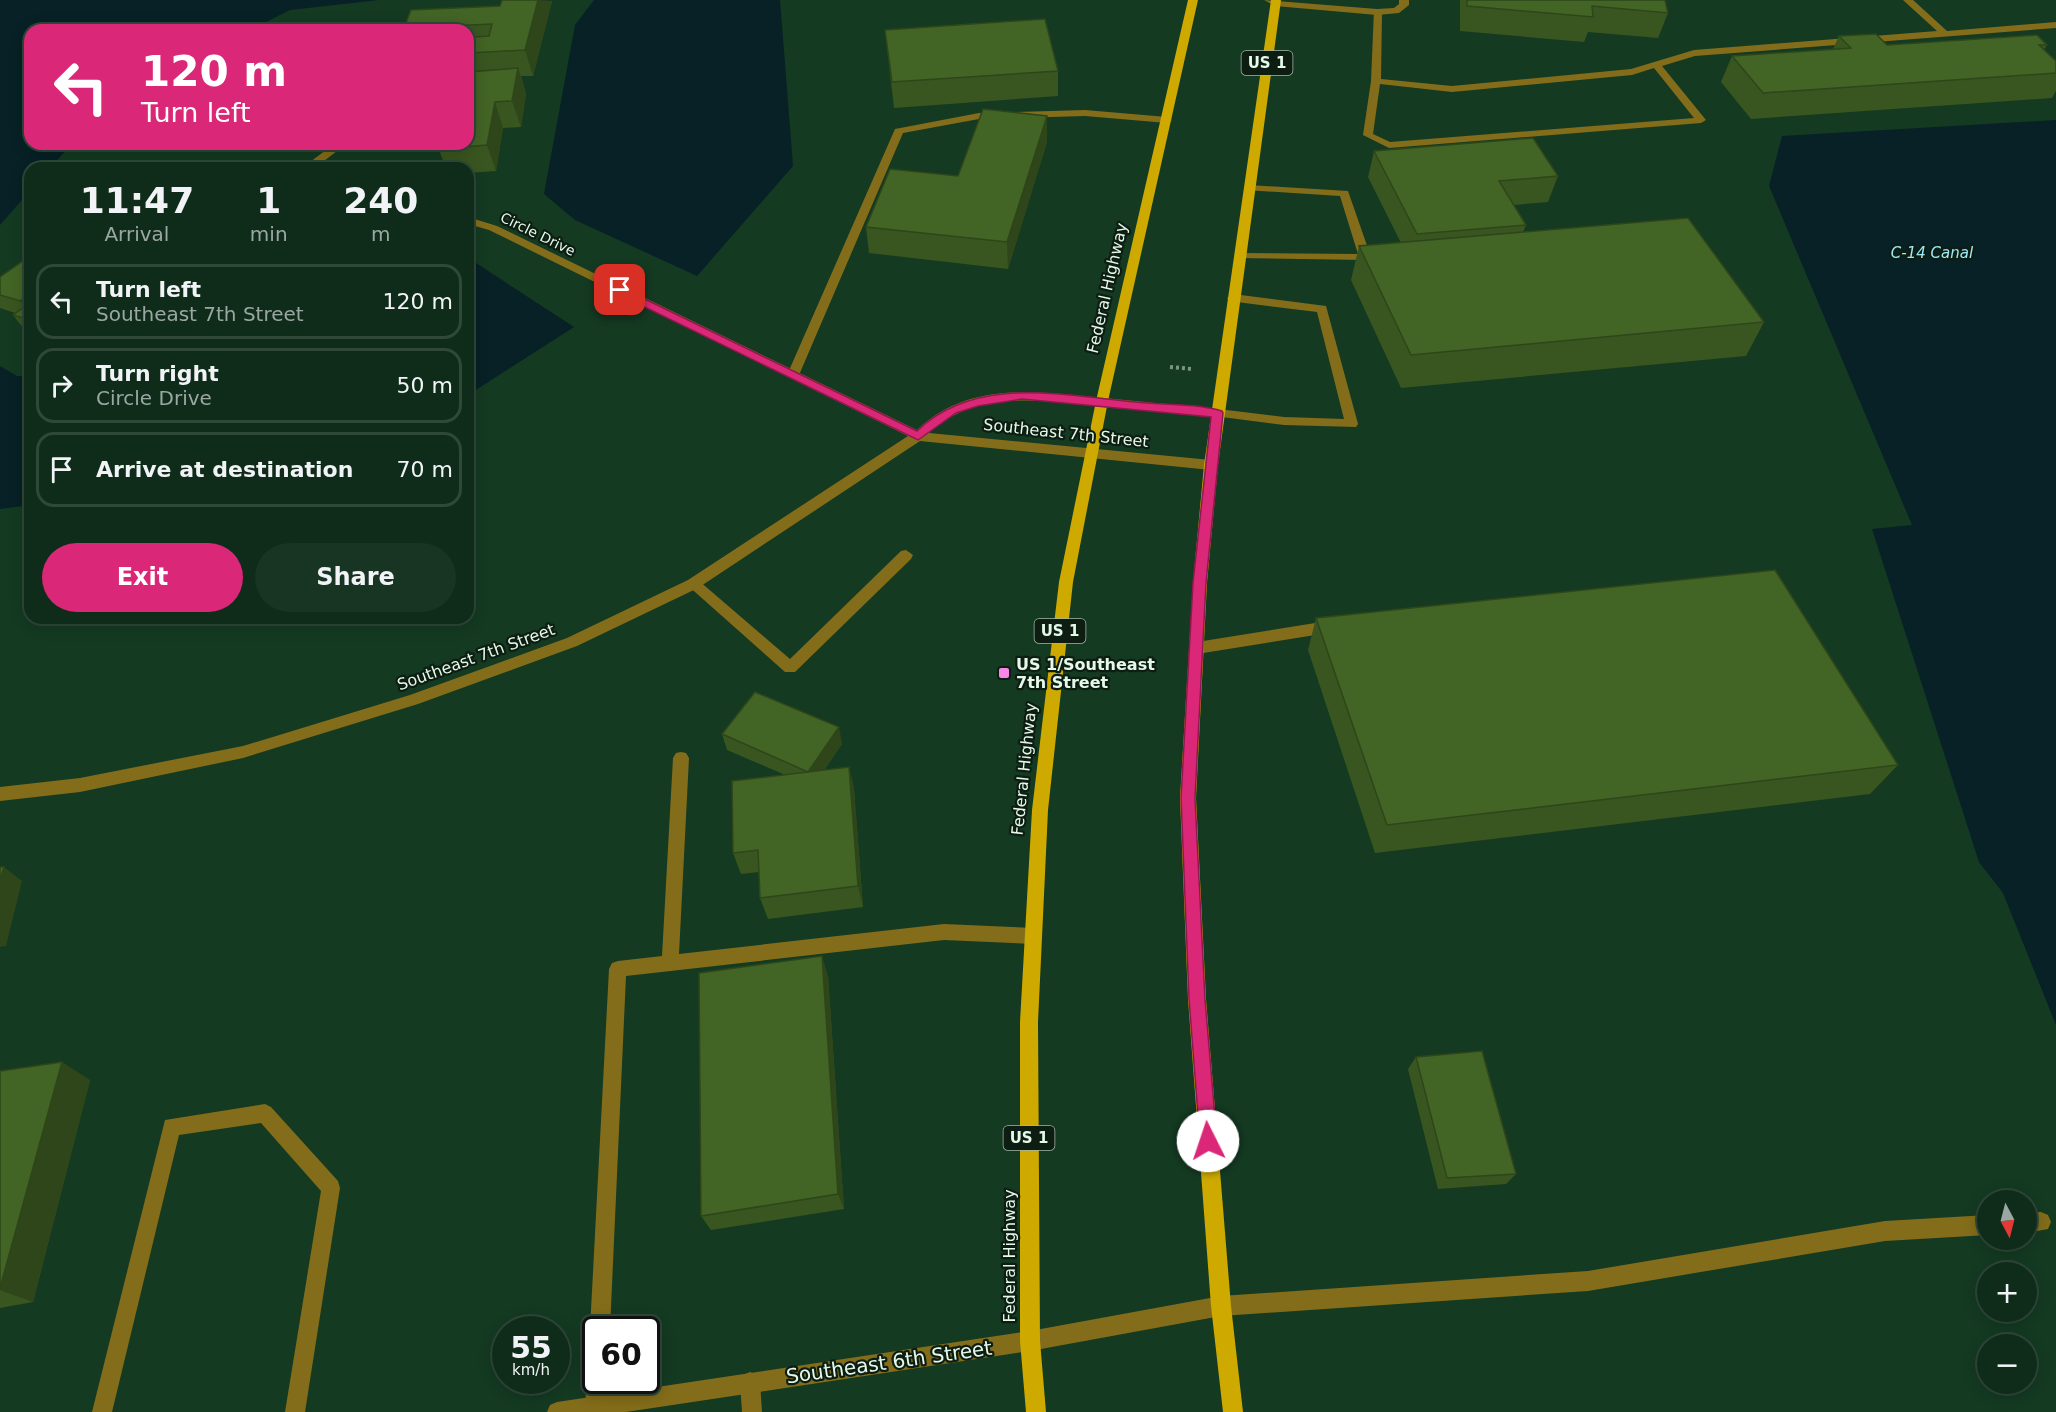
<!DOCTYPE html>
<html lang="en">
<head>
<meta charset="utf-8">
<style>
	body { margin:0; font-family:"DejaVu Sans",sans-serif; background:#183423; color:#f1f3f6; height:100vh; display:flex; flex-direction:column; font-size:22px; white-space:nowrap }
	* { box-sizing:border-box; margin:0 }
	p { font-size:20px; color:#9ba7a2 }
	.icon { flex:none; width:33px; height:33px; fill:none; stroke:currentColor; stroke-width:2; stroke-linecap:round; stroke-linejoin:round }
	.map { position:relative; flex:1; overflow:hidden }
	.panel { position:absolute; left:24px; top:162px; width:450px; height:462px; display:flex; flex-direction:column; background:#0f2c1a; border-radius:18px; box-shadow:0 3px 15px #0003,0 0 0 2px #2f4839 }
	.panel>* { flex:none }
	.hud { position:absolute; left:24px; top:24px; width:450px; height:126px; border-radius:18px; box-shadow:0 3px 15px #0003,0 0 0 2px #2f4839; background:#db2777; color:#fff; overflow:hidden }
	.needle { width:39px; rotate:173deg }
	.controls { position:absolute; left:1977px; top:1190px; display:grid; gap:12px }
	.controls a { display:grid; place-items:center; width:60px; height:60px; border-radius:50%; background:#0f2c1a; box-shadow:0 3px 15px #0003,0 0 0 2px #2f4839; font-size:30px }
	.speed { position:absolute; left:492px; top:1316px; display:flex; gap:12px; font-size:30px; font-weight:700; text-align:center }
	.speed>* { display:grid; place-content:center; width:78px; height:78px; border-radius:50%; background:#0f2c1a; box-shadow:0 3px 15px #0003,0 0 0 2px #2f4839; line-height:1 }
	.speed small { font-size:15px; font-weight:400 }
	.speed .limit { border:3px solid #111; border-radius:9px; background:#fff; color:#111 }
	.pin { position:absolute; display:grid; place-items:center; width:51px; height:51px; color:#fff; margin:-26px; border-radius:12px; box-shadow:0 3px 9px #0006 }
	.me { position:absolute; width:66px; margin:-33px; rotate:356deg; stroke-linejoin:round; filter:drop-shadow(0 0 4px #0008) }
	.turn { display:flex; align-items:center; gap:21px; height:126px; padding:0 18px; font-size:27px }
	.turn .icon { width:78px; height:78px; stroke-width:2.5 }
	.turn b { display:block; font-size:42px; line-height:51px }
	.eta { display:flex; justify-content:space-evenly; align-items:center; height:102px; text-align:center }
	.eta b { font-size:36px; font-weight:700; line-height:42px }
	.button { display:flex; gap:12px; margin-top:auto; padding:12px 18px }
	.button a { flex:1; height:69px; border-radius:36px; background:#db2777; color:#fff; font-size:24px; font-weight:700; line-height:69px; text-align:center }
	.button a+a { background:#183423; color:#f1f3f6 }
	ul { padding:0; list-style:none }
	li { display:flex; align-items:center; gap:18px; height:75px; margin:0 12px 9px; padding:0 6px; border:3px solid #2f4839; border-radius:18px }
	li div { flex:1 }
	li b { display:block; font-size:22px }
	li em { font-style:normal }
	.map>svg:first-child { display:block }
	.water { fill:#072126 }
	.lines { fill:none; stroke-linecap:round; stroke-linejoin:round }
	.path { stroke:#7a9783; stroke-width:4; stroke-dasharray:3 3; stroke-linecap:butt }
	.lane { fill:#846d1a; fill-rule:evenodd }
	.street { fill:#846d1a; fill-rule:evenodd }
	.primary { fill:#cea900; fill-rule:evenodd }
	.wall { fill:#395620 }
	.shaded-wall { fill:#2e461a }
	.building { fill:#426425; stroke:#2e461a; stroke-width:1.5 }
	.route { fill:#db2777; stroke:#8e194d; stroke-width:1.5 }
	.poi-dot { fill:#f987e8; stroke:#0d1d12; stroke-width:2 }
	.labels { text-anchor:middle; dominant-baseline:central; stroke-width:4.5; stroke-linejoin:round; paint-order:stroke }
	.far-street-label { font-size:14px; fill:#e4f9e9; stroke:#0d1d12 }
	.shield { fill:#0d1d12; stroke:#a4b7a8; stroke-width:1.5 }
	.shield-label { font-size:15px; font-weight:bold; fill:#e4f9e9 }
	.far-water-label { font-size:15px; font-style:italic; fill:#9de8f9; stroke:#0d1d12 }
	.street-label { font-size:16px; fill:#e4f9e9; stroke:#0d1d12 }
	.poi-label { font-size:16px; font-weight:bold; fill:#e4f9e9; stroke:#0d1d12; text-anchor:start }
	.near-street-label { font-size:20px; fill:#e4f9e9; stroke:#0d1d12 }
</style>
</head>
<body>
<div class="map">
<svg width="2056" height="1412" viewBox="0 0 2056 1412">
	<rect width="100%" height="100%" fill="#143a22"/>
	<g class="water">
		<path d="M 0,0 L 379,0 L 290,10 L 250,30 L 30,30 L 30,144 L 72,144 L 50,168 L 30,168 L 30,191 L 0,225 Z"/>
		<path d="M 594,0 L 780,0 L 793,166 L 697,276 L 575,220 L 544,194 L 575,25 Z"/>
		<path d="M 2056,120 L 2056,1025 L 2003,893 L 1979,862 L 1872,529 L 1912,525 L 1769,186 L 1782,136 Z"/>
		<path d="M 468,263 L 476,263 L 574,327 L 468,395 Z"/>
		<path d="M 0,366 L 17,376 L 30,376 L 30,505 L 0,509 Z"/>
	</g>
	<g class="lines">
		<path class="path" d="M 1170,367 L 1192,369"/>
		<g class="lane">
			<path d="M 1903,0 L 1913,0 L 1947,31 L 2056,22 L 2056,28 L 1695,56 L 1662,66 L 1706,120 L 1701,123 L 1389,148 L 1363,135 L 1371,81 L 1374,10 L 1382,12 L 1381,79 L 1452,86 L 1631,69 L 1694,50 L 1937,31 ZM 1654,68 L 1694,118 L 1390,142 L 1373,134 L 1380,84 L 1452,92 L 1632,75 Z"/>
			<path d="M 1085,110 L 1167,117 L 1172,120 L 1167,123 L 1085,116 L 979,119 L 903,133 L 799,375 L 797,378 L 789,378 L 787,375 L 895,129 L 979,113 Z"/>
			<path d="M 1249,185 L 1348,191 L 1371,257 L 1365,260 L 1236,258 L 1234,256 L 1240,253 L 1358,254 L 1340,196 L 1245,190 L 1245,186 Z"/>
			<path d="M 1233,294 L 1326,306 L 1358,424 L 1356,427 L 1284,425 L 1214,416 L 1212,413 L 1218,409 L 1284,417 L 1344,419 L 1317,312 L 1229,301 L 1227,298 Z"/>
			<path d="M 906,550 L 913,555 L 911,559 L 795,672 L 785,672 L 686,584 L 688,580 L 698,580 L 790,659 L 901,551 Z"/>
			<path d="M 1334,620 L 1339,622 L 1341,626 L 1339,630 L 1334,632 L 1197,654 L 1192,652 L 1190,648 L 1192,644 L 1197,642 Z"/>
			<path d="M 681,752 L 686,753 L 689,758 L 679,954 L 944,924 L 1034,928 L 1040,931 L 1042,936 L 1040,941 L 1034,944 L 944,940 L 626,976 L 610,1329 L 596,1329 L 596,1337 L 590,1329 L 609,969 L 612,963 L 618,961 L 662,956 L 673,758 L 676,753 Z"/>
			<path d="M 265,1104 L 271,1107 L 338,1181 L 340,1188 L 305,1412 L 285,1412 L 321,1191 L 261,1123 L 179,1135 L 112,1412 L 92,1412 L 165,1120 Z"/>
			<path d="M 2041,1212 L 2048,1215 L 2051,1222 L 2048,1229 L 2026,1233 L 2026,1213 Z"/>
			<path d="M 1988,1215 L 1988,1235 L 1885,1241 L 1588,1291 L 1221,1316 L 1214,1313 L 1211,1306 L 1214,1299 L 1221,1296 L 1588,1271 L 1885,1221 Z"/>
			<path d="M 596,1370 L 596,1380 L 607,1380 L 606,1405 L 603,1412 L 589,1412 C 584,1400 585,1384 590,1373 Z"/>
			<path d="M 750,1372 L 757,1375 L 760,1382 L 762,1412 L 742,1412 L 740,1382 L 743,1375 Z"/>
		</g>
		<g class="street">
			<path d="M 1264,0 L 1377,9 L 1394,8 L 1399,4 L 1399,0 L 1409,0 L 1409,5 L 1399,13 L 1377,15 L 1275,6 Z"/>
			<path d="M 334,144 L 346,144 L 315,168 L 305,168 L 306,165 Z"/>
			<path d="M 468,217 L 497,226 L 917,430 C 970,380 1038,392 1104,398 C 1142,402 1180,405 1218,409 L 1224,413 L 1218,417 C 1180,414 1142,410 1104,407 C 1045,401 977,388 929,433 L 1211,460 L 1218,465 L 1211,470 L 920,441 L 698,588 L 577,646 L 418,704 L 243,758 L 80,792 L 0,801 L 0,787 L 80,778 L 243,746 L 410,695 L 567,638 L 688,580 L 908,436 L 489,230 L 468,224 Z"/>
			<path d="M 1221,1296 L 1228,1299 L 1231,1306 L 1228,1313 L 1221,1316 L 1030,1351 L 626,1412 L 547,1412 L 550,1405 L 557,1402 L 1030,1331 Z"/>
		</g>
		<g class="primary">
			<path d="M 1188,0 L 1198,0 L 1108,401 L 1073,582 L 1048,810 L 1038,1022 L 1040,1341 L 1046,1412 L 1026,1412 L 1020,1341 L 1020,1022 L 1032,810 L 1059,582 L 1096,401 Z"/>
			<path d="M 1271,0 L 1281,0 L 1218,465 L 1207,583 L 1196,798 L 1206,999 L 1231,1306 L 1243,1412 L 1223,1412 L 1211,1306 L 1188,999 L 1180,798 L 1193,583 L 1204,465 Z"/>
		</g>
	</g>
	<g class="wall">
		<path d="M 1460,0 L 1665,0 L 1668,13 L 1658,38 L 1588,32 L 1584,42 L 1460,31 Z"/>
		<path d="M 552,1 L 533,76 L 521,76 L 526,94 L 521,127 L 503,128 L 496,171 L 468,173 L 468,168 L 446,168 L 439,150 L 424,152 L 421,144 L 468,144 L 475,71 L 469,53 L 469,51 L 468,51 L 468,30 L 405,30 L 404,28 L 500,6 Z"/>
		<path d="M 885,30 L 1058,71 L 1058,96 L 894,108 Z"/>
		<path d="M 1839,36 L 1887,45 L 2047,45 L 2044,50 L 2056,61 L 2056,91 L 2052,98 L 1751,119 L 1721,82 L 1732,56 L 1833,49 Z"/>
		<path d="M 1047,142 L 1008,269 L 869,253 L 866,227 L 958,176 Z"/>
		<path d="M 1374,151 L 1558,176 L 1548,202 L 1514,205 L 1526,225 L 1523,232 L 1764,322 L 1746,356 L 1401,388 L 1351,280 L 1359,246 L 1401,243 L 1368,177 Z"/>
		<path d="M 30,256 L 30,334 L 27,333 L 13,315 L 15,313 L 0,308 L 0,277 Z"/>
		<path d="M 1316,618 L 1898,765 L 1870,794 L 1375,853 L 1308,650 Z"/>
		<path d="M 722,734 L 842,744 L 824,770 L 849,767 L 854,789 L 863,907 L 768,919 L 760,898 L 759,872 L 741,874 L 733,853 L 783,774 L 727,750 Z"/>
		<path d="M 828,976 L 844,1209 L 711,1230 L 701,1216 Z"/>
		<path d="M 1416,1057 L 1516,1174 L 1506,1184 L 1438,1189 L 1408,1069 Z"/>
		<path d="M 0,1071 L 90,1080 L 33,1302 L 0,1308 Z"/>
	</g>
	<g class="shaded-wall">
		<path d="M 538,0 L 552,1 L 533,76 L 525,50 Z"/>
		<path d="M 518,68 L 526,94 L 521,127 L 512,101 Z"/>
		<path d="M 495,102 L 503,128 L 496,171 L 487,145 Z"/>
		<path d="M 1047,116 L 1047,142 L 1008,269 L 1007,242 Z"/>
		<path d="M 30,294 L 30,315 L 20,301 Z"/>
		<path d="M 839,727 L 842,744 L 811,787 L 808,772 Z"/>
		<path d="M 849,767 L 854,789 L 863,907 L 858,886 Z"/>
		<path d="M 4,867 L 22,881 L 6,946 L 0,947 L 0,880 Z"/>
		<path d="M 822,956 L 828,976 L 844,1209 L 838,1194 Z"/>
		<path d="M 62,1062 L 90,1080 L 33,1302 L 0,1290 L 0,1288 Z"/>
	</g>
	<g class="building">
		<path d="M 502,0 L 538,0 L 525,50 L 469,53 L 474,37 L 489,36 L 492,24 L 404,28 L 411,10 L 500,6 Z"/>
		<path d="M 1467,0 L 1665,0 L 1668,13 L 1592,6 L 1593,17 L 1467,6 Z"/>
		<path d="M 1045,19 L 1058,71 L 892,82 L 885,30 Z"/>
		<path d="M 1876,34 L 1887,45 L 2037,35 L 2047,45 L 2039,45 L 2056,61 L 2056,73 L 1763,93 L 1732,56 L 1851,48 L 1839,36 Z"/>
		<path d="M 518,68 L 512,101 L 495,102 L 487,145 L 439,149 L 440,144 L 468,144 L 468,72 Z"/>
		<path d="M 983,109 L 1047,116 L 1007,242 L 866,227 L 890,169 L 958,176 Z"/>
		<path d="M 1533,138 L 1558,176 L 1499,181 L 1526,225 L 1417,234 L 1374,151 Z"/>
		<path d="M 1688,218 L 1764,322 L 1411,355 L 1359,246 Z"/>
		<path d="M 30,256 L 30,294 L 20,301 L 0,295 L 0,277 Z"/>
		<path d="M 30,303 L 30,320 L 13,315 Z"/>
		<path d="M 1775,570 L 1898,765 L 1387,825 L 1316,618 Z"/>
		<path d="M 755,692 L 839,727 L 808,772 L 722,734 Z"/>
		<path d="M 849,767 L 858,886 L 760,898 L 758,850 L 733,853 L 732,781 Z"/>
		<path d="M 0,867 L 4,867 L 0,880 Z"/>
		<path d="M 822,956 L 838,1194 L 701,1216 L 699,973 Z"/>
		<path d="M 1482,1051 L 1516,1174 L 1447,1178 L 1416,1057 Z"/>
		<path d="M 62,1062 L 0,1288 L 0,1071 Z"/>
	</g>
	<path class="route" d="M 620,287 L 917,431 C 975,375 1062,395 1135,402 C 1163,405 1195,403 1222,411 L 1223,413 L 1206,583 L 1195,798 L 1205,999 L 1217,1141 L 1214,1147 L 1208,1150 L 1202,1147 L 1200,1141 L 1189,999 L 1181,798 L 1193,583 L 1211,417 L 1022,399 L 978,406 L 956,413 L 918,440 L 616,293 L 616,288 Z"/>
	<rect class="poi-dot" x="998" y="667" width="12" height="12" rx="3"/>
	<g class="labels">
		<g class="far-street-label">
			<text transform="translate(538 234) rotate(26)">Circle Drive</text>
		</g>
		<g class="shield">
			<rect x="1241.5" y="51" width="51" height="24" rx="4.5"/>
			<rect x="1034.5" y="619" width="51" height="24" rx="4.5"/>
			<rect x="1003.5" y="1126" width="51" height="24" rx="4.5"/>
		</g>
		<g class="shield-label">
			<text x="1267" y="63">US 1</text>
			<text x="1060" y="631">US 1</text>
			<text x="1029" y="1138">US 1</text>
		</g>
		<g class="far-water-label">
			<text x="1932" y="253">C-14 Canal</text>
		</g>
		<g class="street-label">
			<text transform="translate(1107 288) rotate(-77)">Federal Highway</text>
			<text transform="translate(1066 433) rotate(6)">Southeast 7th Street</text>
			<text transform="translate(476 657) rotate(-20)">Southeast 7th Street</text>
			<text transform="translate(1024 769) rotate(-84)">Federal Highway</text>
			<text transform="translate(1009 1256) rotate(-90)">Federal Highway</text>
		</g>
		<g class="poi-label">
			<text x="1016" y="664">US 1/Southeast<tspan x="1016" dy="18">7th Street</tspan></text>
		</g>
		<g class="near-street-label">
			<text transform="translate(889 1362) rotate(-8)">Southeast 6th Street</text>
		</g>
	</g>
</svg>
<div class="controls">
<a><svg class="needle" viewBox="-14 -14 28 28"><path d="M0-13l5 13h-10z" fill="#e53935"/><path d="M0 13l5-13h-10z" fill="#9ba7a2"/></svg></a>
<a>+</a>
<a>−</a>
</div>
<div class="speed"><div>55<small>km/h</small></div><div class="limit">60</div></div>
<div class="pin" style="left:620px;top:290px;background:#d93025"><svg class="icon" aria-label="arrive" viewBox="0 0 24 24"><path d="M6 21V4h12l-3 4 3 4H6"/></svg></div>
<svg class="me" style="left:1208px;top:1141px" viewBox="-20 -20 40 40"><circle r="19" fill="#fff"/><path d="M0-13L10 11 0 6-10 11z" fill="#db2777"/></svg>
<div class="hud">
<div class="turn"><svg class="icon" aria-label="left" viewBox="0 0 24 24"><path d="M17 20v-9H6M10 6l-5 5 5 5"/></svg><div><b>120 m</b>Turn left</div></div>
</div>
<section class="panel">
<div class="eta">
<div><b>11:47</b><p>Arrival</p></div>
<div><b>1</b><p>min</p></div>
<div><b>240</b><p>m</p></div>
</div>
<ul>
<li><svg class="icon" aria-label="left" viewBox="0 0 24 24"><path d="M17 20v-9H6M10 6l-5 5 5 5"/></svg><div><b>Turn left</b><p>Southeast 7th Street</p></div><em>120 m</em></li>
<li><svg class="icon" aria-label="right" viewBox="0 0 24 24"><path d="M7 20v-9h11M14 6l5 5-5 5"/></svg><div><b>Turn right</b><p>Circle Drive</p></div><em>50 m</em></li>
<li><svg class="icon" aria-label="arrive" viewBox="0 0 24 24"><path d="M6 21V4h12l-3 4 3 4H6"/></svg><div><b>Arrive at destination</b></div><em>70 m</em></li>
</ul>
<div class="button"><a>Exit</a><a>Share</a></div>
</section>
</div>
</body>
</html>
